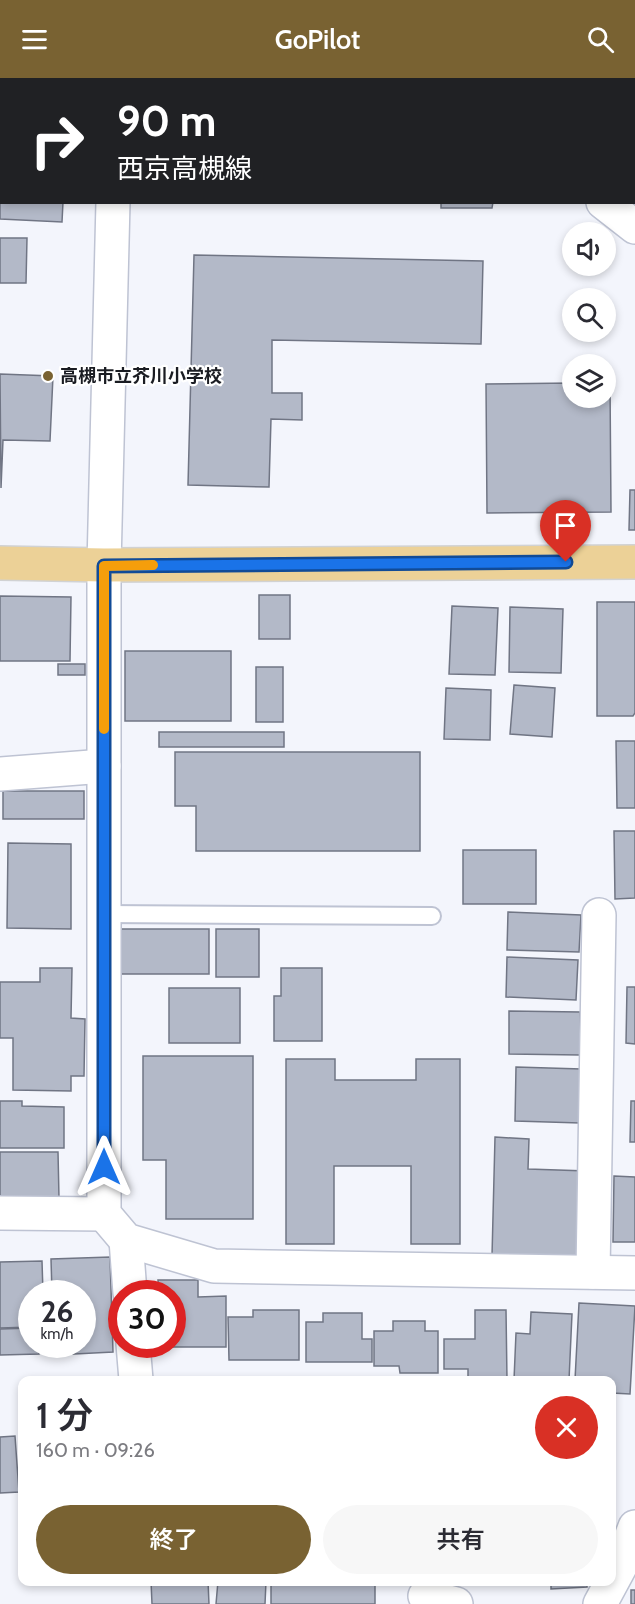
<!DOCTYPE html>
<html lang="ja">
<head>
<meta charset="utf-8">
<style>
	body { margin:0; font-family:Cabin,"Noto Sans JP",sans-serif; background:#f7f7f7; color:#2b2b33; height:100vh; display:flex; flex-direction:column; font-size:22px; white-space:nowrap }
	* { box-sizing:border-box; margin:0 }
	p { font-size:20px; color:#7c7c81 }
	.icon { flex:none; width:33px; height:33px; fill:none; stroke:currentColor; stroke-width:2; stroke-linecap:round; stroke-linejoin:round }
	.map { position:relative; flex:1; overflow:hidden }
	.side { position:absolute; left:18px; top:1298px; width:598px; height:210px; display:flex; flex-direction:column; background:#fff; border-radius:12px; box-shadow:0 3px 9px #0003 }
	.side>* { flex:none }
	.top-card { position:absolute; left:0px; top:0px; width:636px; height:126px; box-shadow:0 3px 9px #0003; background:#202124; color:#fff; overflow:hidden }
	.buttons { position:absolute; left:562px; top:144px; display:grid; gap:12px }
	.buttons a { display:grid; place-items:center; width:54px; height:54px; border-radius:50%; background:#fff; box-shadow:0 3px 9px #0003; font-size:30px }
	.speed { position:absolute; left:18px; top:1202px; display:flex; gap:12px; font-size:30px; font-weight:700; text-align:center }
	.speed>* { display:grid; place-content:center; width:78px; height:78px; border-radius:50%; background:#fff; box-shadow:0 3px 9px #0003; line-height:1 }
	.speed small { font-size:15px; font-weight:400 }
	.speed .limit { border:9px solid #d22; background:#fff; color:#111 }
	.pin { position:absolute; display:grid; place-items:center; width:51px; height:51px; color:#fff; margin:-62px -26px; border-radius:50% 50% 50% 0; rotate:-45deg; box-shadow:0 0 6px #0007 }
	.pin .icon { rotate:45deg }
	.me { position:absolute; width:66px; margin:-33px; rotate:0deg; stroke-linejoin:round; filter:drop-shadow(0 0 4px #0008) }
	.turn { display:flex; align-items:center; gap:21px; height:126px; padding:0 18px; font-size:27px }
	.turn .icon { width:78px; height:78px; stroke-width:2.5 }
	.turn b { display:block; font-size:42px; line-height:51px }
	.round { display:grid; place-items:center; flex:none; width:63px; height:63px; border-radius:32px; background:#f7f7f7 }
	.overview { display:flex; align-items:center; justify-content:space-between; height:102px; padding:0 18px }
	h1 { font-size:36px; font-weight:600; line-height:45px }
	.button { display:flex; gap:12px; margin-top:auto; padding:12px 18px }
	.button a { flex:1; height:69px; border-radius:36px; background:#796232; color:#fff; font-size:24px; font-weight:600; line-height:69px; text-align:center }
	.button a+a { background:#f7f7f7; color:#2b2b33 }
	header { display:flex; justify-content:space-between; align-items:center; height:78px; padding:0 18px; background:#796232; color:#fff; font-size:27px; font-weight:600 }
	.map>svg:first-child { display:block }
	.building { fill:#b3b9c8; stroke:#707584; stroke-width:1.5 }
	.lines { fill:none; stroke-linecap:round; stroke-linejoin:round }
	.service-casing { stroke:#bec3d3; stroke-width:20 }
	.minor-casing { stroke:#bec3d3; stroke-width:36 }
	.primary-casing { stroke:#d1d2d3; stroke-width:36 }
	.service { stroke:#fff; stroke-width:16 }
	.minor { stroke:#fff; stroke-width:33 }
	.primary { stroke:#ecd197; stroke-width:33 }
	.route-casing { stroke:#114b97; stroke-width:15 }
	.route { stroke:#1a73e8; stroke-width:10 }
	.slow { stroke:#f59e0b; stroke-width:10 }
	.poi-dot { fill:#796232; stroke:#fff; stroke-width:2 }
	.labels { text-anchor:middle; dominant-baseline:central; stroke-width:4.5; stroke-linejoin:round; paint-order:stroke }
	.poi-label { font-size:18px; font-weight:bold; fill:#1a1c22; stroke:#fff; text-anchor:start }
</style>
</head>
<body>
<header><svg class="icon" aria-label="menu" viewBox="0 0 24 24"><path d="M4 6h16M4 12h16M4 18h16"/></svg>GoPilot<svg class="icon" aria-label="search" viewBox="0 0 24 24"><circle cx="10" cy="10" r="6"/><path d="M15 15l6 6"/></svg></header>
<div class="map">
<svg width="635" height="1526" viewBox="0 0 635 1526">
	<rect width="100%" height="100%" fill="#f3f5fc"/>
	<g class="building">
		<path d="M 0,0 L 67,0 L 2,2 L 2,7 Z"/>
		<path d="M 127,0 L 287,0 L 127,2 Z"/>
		<rect x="378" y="0" width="35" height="2"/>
		<rect x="522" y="0" width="77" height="2"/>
		<path d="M 611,0 L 635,0 L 635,93 L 634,2 Z"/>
		<path d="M 0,76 L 2,124 L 63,124 L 62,144 L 0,141 Z"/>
		<path d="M 441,124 L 493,124 L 492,130 L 441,130 Z"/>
		<path d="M 0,160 L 27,160 L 26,205 L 0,205 Z"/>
		<path d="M 194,177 L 483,183 L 481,266 L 272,262 L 272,315 L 302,315 L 302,342 L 271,341 L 269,409 L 188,407 Z"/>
		<path d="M 0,296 L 53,298 L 50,363 L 3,362 L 1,410 Z"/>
		<path d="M 573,305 L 573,320 L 606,320 L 606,305 L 610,305 L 611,434 L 487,435 L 486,306 Z"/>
		<path d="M 630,412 L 635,412 L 635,452 L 629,452 Z"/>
		<rect x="259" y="517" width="31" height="44"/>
		<path d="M 0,518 L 71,519 L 70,583 L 0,583 Z"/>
		<path d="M 597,524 L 635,524 L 635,635 L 633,638 L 597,638 Z"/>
		<path d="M 452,528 L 498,530 L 495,597 L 449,596 Z"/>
		<path d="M 510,529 L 563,531 L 561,595 L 509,594 Z"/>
		<rect x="125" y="573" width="106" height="70"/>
		<rect x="58" y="586" width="27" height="11"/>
		<rect x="256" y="589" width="27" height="55"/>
		<path d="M 514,607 L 555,610 L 552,659 L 510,656 Z"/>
		<path d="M 446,610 L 491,612 L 490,662 L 444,661 Z"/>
		<rect x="159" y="654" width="125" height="15"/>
		<path d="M 616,663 L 635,663 L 635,730 L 617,730 Z"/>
		<path d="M 175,674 L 420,674 L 420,773 L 196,773 L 196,728 L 175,728 Z"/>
		<rect x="3" y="713" width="81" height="28"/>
		<path d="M 614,753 L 635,753 L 635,820 L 615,821 Z"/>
		<path d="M 8,765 L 71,766 L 71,851 L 7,850 Z"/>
		<rect x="463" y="772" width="73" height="54"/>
		<path d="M 508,834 L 581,837 L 579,874 L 507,872 Z"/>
		<rect x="119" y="851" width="90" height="45"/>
		<rect x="216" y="851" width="43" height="48"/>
		<path d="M 507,879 L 578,882 L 576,922 L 506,919 Z"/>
		<path d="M 40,890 L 72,890 L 71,940 L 85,941 L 84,998 L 71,998 L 71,1013 L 13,1012 L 13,960 L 0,960 L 0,904 L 40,904 Z"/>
		<path d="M 281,890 L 322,890 L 322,963 L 274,963 L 274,918 L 281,918 Z"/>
		<path d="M 627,909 L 635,909 L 635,966 L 626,965 Z"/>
		<rect x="169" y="910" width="71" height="55"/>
		<path d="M 509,933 L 580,934 L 580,977 L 509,976 Z"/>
		<path d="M 143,978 L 253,978 L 253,1141 L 166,1141 L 166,1082 L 143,1082 Z"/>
		<path d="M 286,981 L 335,981 L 335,1002 L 416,1002 L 416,981 L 460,981 L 460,1166 L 411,1166 L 411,1088 L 334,1088 L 334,1166 L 286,1166 Z"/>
		<path d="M 516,989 L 581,991 L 580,1045 L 515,1043 Z"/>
		<path d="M 0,1023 L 22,1023 L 22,1028 L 64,1029 L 64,1070 L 0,1070 Z"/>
		<path d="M 631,1023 L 635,1023 L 635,1064 L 630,1064 Z"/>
		<path d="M 495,1059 L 529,1061 L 528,1091 L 587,1093 L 585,1181 L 492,1178 Z"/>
		<path d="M 0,1074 L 58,1074 L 59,1120 L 0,1121 Z"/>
		<path d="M 614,1098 L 635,1099 L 635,1164 L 613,1164 Z"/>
		<path d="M 110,1179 L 113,1274 L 55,1277 L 54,1266 L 82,1266 L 82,1215 L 52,1215 L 51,1181 Z"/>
		<path d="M 42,1183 L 43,1215 L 32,1215 L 32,1249 L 0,1250 L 0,1184 Z"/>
		<path d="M 158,1202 L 198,1202 L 198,1219 L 226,1218 L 226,1269 L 159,1269 L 159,1266 L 172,1266 L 172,1215 L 159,1215 Z"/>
		<path d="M 579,1225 L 635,1228 L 630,1316 L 612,1315 L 612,1302 L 575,1302 Z"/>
		<path d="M 253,1232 L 299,1232 L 299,1282 L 229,1282 L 228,1239 L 253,1239 Z"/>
		<path d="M 475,1232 L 506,1232 L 507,1302 L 468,1299 L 468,1291 L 444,1291 L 444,1261 L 475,1261 Z"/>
		<path d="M 531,1234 L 572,1236 L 569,1302 L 514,1302 L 516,1255 L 530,1256 Z"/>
		<path d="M 323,1235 L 362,1235 L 362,1261 L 372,1261 L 372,1284 L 306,1284 L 306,1244 L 323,1244 Z"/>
		<path d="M 393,1243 L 425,1243 L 425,1253 L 438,1253 L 438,1295 L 400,1295 L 399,1288 L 374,1288 L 374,1253 L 393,1253 Z"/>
		<path d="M 32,1250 L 32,1266 L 38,1266 L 39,1276 L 0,1277 L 0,1251 Z"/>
		<rect x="167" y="1300" width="32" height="2"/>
		<path d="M 15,1358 L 19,1414 L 0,1415 L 0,1359 Z"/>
		<path d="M 151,1503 L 208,1503 L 209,1526 L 152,1526 Z"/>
		<path d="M 218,1503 L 266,1503 L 265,1526 L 216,1526 Z"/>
		<path d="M 271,1503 L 375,1504 L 375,1526 L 271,1526 Z"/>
		<rect x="470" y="1503" width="54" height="3"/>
		<path d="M 551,1503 L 587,1503 L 587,1509 L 551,1511 Z"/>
		<rect x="631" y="1512" width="4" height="14"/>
	</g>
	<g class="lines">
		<defs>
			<path id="service" d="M 104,836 L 432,838"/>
			<g id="minor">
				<path d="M 439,0 L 441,2"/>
				<path d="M 116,2 L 116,0"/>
				<path d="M 113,124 L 104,487 L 104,1136 L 126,1162 L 214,1188 L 635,1195"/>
				<path d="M 603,124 L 635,149"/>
				<path d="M 0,696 L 104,688"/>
				<path d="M 0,1135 L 104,1136"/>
				<path d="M 126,1162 L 130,1215"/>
				<path d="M 593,1194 L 599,837"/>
				<path d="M 133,1266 L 136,1302"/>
				<path d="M 425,1518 L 456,1526"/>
				<path d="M 600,1526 L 620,1489 L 635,1449"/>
			</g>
			<path id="primary" d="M 0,485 L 104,487 L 635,484"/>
		</defs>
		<use href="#service" class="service-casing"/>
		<use href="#minor" class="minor-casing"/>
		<use href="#primary" class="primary-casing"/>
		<use href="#service" class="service"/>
		<use href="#minor" class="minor"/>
		<use href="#primary" class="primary"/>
	</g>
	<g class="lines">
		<defs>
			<path id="route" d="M 104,1089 L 104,488 L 566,484"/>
		</defs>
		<use href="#route" class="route-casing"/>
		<use href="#route" class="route"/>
		<path class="slow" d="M 104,651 L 104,488 L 153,487"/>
	</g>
	<circle class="poi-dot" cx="48" cy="298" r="6"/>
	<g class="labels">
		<g class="poi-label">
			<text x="60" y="298">高槻市立芥川小学校</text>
		</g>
	</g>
</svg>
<div class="buttons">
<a><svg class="icon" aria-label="sound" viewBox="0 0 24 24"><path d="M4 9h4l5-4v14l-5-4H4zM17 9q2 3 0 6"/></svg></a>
<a><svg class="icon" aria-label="search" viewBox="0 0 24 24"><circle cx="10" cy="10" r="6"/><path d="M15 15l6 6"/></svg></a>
<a><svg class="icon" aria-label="layers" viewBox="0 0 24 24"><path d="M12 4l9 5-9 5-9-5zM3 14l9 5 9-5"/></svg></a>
</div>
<div class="speed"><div>26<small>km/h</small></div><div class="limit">30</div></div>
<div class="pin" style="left:566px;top:484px;background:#d93025"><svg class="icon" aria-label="arrive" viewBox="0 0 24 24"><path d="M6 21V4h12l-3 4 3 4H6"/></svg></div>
<svg class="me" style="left:104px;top:1089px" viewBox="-20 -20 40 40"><path d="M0-17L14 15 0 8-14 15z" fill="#1a73e8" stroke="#fff" stroke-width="4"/></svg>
<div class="top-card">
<div class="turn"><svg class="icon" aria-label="right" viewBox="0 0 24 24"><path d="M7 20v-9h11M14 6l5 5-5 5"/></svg><div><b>90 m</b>西京高槻線</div></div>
</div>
<section class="side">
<div class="overview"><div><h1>1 分</h1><p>160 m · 09:26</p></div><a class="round" style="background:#d93025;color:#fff"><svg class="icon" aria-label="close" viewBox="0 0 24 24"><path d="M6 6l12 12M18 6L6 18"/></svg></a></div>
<div class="button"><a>終了</a><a>共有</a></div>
</section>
</div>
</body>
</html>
